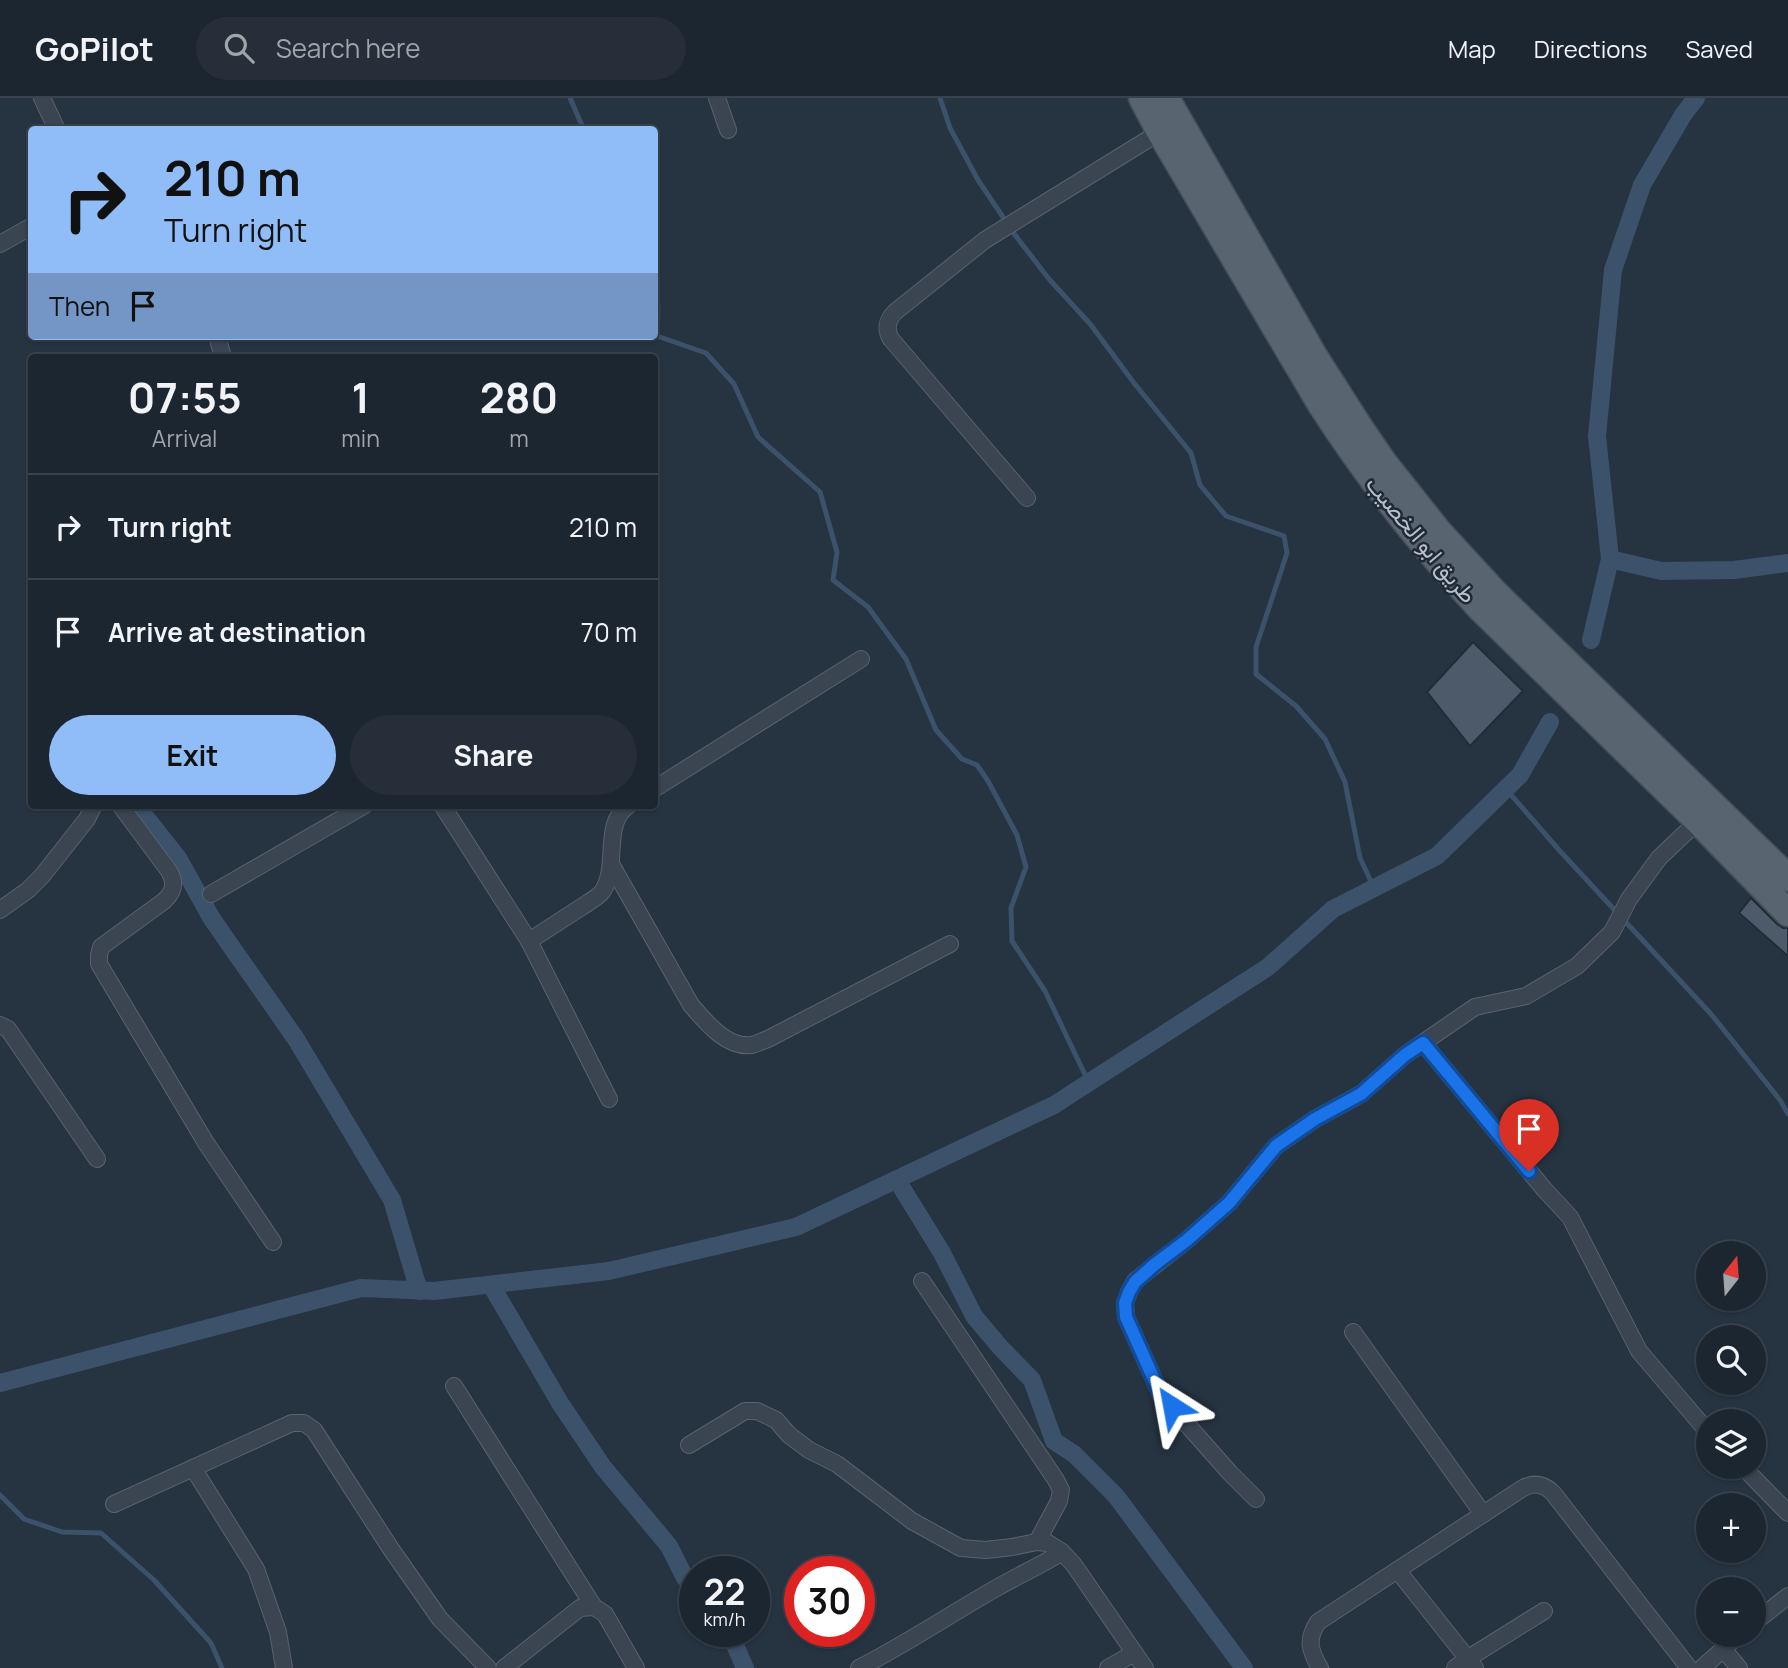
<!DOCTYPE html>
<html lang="en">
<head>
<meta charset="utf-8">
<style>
	body { margin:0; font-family:Manrope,Vazirmatn,sans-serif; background:#252e39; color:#f1f3f6; height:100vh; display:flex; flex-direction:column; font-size:26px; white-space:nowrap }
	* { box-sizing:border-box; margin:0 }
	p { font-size:23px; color:#a0a5ab }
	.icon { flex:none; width:38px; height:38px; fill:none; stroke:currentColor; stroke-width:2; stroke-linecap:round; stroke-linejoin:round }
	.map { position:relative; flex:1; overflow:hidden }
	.sheet { position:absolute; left:28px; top:256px; width:630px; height:455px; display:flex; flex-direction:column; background:#1c2631; border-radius:7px; box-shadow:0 2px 5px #0004,0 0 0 2px #3a434d }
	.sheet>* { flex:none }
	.guide { position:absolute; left:28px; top:28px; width:630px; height:214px; border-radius:7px; box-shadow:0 2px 5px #0004,0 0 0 2px #3a434d; background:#90bcf8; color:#111; overflow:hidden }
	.needle { width:46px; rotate:17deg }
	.tools { position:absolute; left:1696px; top:1143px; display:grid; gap:14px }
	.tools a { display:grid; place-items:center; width:70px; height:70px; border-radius:50%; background:#1c2631; box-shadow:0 2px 5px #0004,0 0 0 2px #3a434d; font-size:35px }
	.speed { position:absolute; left:679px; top:1458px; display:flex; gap:14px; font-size:35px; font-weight:700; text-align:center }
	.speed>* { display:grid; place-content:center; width:91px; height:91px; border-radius:50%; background:#1c2631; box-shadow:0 2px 5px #0004,0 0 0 2px #3a434d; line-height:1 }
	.speed small { font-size:18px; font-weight:400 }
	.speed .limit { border:10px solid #d22; background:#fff; color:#111 }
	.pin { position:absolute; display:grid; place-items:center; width:60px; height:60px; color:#fff; margin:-72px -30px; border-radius:50% 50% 50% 0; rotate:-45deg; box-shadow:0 0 7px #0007 }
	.pin .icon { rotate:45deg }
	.me { position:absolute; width:77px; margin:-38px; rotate:326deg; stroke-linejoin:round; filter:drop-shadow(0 0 5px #0008) }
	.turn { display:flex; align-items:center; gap:24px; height:147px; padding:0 21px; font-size:32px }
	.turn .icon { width:91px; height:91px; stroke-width:2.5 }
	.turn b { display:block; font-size:49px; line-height:60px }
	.then { display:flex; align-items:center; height:66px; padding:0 21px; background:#0003; gap:14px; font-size:26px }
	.eta { display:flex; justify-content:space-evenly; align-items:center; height:119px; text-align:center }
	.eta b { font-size:42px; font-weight:700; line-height:49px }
	.cta { display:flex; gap:14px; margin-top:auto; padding:14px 21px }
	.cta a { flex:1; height:80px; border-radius:42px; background:#90bcf8; color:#111; font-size:28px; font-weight:700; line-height:80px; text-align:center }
	.cta a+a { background:#252e39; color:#f1f3f6 }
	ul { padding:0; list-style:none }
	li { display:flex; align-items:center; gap:21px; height:105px; padding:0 21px; border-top:2px solid #3a434d }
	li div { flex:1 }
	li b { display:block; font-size:26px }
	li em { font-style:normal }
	header { display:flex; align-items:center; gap:42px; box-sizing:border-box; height:98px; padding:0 35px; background:#1c2631; border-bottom:2px solid #3a434d }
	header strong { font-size:33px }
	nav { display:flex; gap:38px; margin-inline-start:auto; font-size:24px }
	.search { width:490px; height:63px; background:#252e39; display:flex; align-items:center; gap:18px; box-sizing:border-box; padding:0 24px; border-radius:38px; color:#a0a5ab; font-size:26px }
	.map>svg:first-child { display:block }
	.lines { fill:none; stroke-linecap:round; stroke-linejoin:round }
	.stream { stroke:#3c516a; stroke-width:5 }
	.canal { stroke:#3c516a; stroke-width:18 }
	.building { fill:#4c5a6a; stroke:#212c38; stroke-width:2 }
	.minor-casing { stroke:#58636e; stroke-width:18 }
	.primary-casing { stroke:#444e5a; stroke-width:29 }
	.minor { stroke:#3b4551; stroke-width:16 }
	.primary { stroke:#596471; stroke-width:26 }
	.route-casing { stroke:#114b97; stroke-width:18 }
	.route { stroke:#1a73e8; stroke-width:12 }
	.labels { text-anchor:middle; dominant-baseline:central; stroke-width:5; stroke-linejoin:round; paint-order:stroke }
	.street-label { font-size:23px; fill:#b7c0cb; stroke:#1f2a36 }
</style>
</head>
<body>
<header>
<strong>GoPilot</strong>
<div class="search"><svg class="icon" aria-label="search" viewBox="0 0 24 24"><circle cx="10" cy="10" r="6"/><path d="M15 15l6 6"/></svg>Search here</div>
<nav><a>Map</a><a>Directions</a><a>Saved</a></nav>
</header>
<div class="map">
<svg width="1788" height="1570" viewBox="0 0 1788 1570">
	<rect width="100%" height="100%" fill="#263341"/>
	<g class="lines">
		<g class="stream">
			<path d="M 570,0 L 584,32"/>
			<path d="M 940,0 L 950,30 L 978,82 L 1015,137 L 1049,181 L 1091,227 L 1134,285 L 1191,355 L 1200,387 L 1226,418 L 1284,438 L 1287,455 L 1256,549 L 1256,576 L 1296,608 L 1325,641 L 1345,684 L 1360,760 L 1374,790"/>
			<path d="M 654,181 L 658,209 L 657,238 L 706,255 L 734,286 L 758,339 L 820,394 L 837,454 L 833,482 L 868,509 L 906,561 L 936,632 L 962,661 L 977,667 L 988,683 L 1017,737 L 1026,769 L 1011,810 L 1012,843 L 1045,893 L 1089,985"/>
			<path d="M 1506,691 L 1559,752 L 1711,916 L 1780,1002 L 1788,1016"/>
			<path d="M 0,1397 L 24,1421 L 62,1434 L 101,1435 L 154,1482 L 211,1545 L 222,1570"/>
		</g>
		<g class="canal">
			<path d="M 1610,461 L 1661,473 L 1734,472 L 1788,465"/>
			<path d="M 1591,542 L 1610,461 L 1597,338 L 1613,172 L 1642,87 L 1683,17 L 1696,0"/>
			<path d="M 136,707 L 178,760 L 212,821 L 296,941 L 392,1102 L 419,1193"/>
			<path d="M 897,1082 L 942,1155 L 974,1218 L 1000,1249 L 1032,1282 L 1054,1343 L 1074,1356 L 1116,1398 L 1244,1570"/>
			<path d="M 491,1187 L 560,1305 L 603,1369 L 669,1448 L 685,1480 L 695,1487"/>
			<path d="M 0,1285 L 361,1190 L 434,1193 L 609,1173 L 796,1129 L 1054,1007 L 1268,869 L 1333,811 L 1437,758 L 1520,677 L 1550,624"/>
			<path d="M 729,1533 L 745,1570"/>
		</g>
	</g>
	<g class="building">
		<path d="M 1473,544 L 1523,593 L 1470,648 L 1427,594 Z"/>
		<path d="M 1751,800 L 1777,826 L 1783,830 L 1788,830 L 1788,858 L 1739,815 Z"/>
	</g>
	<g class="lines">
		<defs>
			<g id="minor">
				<path d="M 42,0 L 57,32"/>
				<path d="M 717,0 L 728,32"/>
				<path d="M 0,146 L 32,128"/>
				<path d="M 217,238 L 223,259"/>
				<path d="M 1027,400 L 891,241 C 885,231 887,222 895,214 L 985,142 L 1160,34"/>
				<path d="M 654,691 L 861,561"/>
				<path d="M 120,707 L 169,773 C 176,785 174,794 164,803 L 101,849 L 99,857 L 99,866 L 206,1045 L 273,1144"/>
				<path d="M 442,707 L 529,843 L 609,1001"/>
				<path d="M 611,766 L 691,907 C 705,923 726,950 751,947 C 757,946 762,943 768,941 L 950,846"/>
				<path d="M 211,796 L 365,707"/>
				<path d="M 0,812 L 28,792 L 42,778 L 87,721 L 94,707"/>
				<path d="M 529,843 C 546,832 563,821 580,810 C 587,805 597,800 602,794 C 620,769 601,725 629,707"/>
				<path d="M 0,927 L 8,931 L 97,1061"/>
				<path d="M 1423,945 L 1544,1091 L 1570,1119 L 1639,1253 L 1708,1334"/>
				<path d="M 922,1183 L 1056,1382 L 1061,1392 L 1059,1403 L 1037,1444"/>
				<path d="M 1353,1234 L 1483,1416"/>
				<path d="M 454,1288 L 594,1509"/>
				<path d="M 689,1347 L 745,1313 L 757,1313 L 776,1322 L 789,1337 L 809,1352 L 837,1366 L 912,1423 L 961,1450 L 986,1452 L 1012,1449 L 1037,1444 L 1048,1445 L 1062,1454"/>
				<path d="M 1742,1368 L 1788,1415"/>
				<path d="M 193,1370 L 256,1471 L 278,1534 L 284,1570"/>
				<path d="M 1256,1401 L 1230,1375 L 1161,1297 L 1126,1219 L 1125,1205 L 1129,1194 L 1135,1183 L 1187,1142 L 1229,1105 L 1276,1048 L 1315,1021 L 1361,996 L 1405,957 L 1475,909 L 1526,898 L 1577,868 L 1612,834 L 1629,801 L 1659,760 L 1698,723"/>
				<path d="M 114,1406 L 292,1325 L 304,1325 L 314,1332 L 391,1451 L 440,1521 L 488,1570"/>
				<path d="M 1398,1473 L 1475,1570"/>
				<path d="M 1754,1525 L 1788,1498"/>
				<path d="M 1724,1552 L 1739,1570"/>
				<path d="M 504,1570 L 580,1510 L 594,1509 L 605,1516 L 636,1570"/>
				<path d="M 859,1570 C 908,1545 952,1515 1000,1488 C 1021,1476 1042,1467 1062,1454 L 1074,1467 L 1145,1570"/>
				<path d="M 1108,1570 L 1134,1555"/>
				<path d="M 1320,1570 C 1310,1553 1306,1542 1318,1524 L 1523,1390 C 1535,1384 1544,1386 1553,1395 L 1689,1570"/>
				<path d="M 1455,1570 L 1467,1561 L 1544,1513"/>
				<path d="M 1702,1570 L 1740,1536"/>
			</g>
			<g id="primary">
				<path d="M 1142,0 L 1160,34 L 1320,305 C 1368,380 1421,447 1482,512 L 1698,723 L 1788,815"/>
				<path d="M 1166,0 L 1314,258 L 1360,330 L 1384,365 L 1438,433 L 1496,496 L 1788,780"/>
			</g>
		</defs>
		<use href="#minor" class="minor-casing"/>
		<use href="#primary" class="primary-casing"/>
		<use href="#minor" class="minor"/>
		<use href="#primary" class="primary"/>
	</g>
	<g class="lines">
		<defs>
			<path id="route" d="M 1172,1308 L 1161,1297 L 1126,1219 L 1125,1205 L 1129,1194 L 1135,1184 L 1154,1167 L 1187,1142 L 1229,1105 L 1276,1048 L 1315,1021 L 1361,996 L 1405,957 L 1423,945 L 1529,1073"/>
		</defs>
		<use href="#route" class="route-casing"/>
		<use href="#route" class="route"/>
	</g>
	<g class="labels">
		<g class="street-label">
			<text transform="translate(1422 441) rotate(50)">طريق ابو الخصيب</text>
		</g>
	</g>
</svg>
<div class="tools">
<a><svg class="needle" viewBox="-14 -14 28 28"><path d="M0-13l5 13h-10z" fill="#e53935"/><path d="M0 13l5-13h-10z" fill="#a0a5ab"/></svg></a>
<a><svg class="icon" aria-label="search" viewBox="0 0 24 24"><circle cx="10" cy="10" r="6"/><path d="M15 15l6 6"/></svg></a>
<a><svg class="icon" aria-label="layers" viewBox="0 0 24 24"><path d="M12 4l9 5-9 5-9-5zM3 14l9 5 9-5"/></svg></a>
<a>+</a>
<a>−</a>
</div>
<div class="speed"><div>22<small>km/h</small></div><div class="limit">30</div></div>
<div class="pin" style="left:1529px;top:1073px;background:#d93025"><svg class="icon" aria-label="arrive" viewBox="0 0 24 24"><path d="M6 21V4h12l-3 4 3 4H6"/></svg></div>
<svg class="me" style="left:1172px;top:1308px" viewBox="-20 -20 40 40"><path d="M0-17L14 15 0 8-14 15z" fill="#1a73e8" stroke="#fff" stroke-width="4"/></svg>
<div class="guide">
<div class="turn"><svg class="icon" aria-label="right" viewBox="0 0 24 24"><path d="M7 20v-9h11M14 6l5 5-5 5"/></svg><div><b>210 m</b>Turn right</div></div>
<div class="then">Then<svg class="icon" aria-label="arrive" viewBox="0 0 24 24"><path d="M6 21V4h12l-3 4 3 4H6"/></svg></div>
</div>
<section class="sheet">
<div class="eta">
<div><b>07:55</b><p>Arrival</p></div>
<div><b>1</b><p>min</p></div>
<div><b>280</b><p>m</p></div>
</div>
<ul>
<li><svg class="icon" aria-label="right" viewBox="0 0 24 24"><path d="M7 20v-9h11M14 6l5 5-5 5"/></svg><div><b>Turn right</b></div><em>210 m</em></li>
<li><svg class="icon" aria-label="arrive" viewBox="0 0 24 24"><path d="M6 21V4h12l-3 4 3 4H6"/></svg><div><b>Arrive at destination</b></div><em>70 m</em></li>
</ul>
<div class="cta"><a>Exit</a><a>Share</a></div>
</section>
</div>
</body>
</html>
